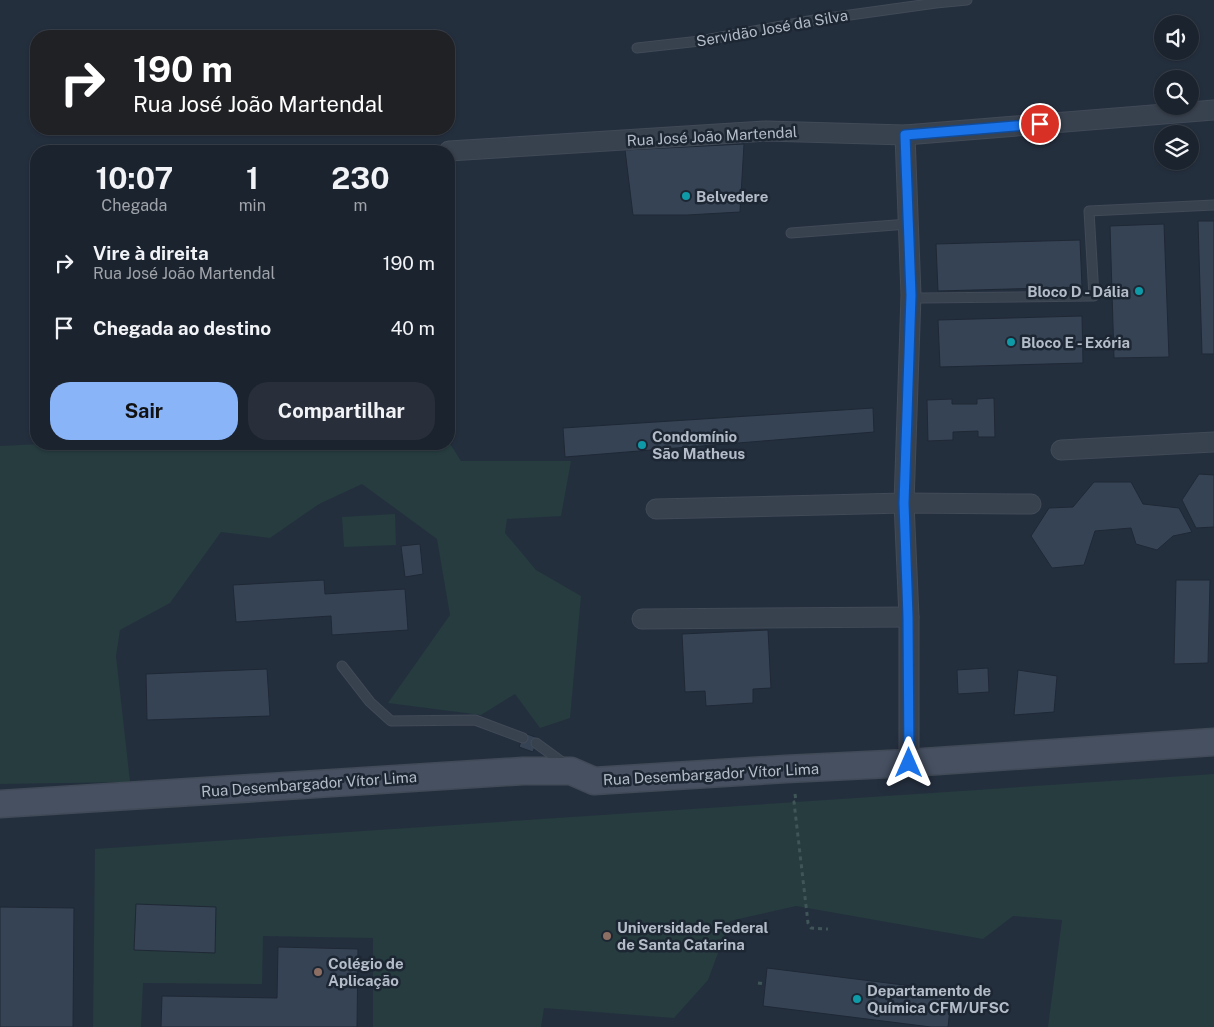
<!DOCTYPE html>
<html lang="pt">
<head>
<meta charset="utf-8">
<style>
	body { margin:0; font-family:"Public Sans",sans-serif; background:#282f3a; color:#f1f3f6; height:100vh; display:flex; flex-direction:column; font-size:19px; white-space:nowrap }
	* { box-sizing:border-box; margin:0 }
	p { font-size:16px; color:#a0a4aa }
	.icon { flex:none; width:28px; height:28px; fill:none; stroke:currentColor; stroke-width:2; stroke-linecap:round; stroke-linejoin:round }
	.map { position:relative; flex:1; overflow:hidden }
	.details { position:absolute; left:30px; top:145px; width:425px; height:305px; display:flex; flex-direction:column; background:#1b232e; border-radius:20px; box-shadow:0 1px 4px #0004,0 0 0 1px #39404a }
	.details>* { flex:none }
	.top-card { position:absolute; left:30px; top:30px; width:425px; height:105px; border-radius:20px; box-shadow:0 1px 4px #0004,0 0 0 1px #39404a; background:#202124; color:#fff; overflow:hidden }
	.tools { position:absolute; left:1154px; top:15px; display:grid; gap:10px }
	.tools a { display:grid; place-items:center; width:45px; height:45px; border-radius:50%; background:#1b232e; box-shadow:0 1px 4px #0004,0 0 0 1px #39404a; font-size:25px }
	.pin { position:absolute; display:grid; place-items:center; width:42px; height:42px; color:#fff; margin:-21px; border:2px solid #fff; border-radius:50%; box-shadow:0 1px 5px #0007 }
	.me { position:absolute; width:55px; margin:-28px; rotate:0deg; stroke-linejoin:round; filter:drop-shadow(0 0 4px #0008) }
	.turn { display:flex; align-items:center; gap:18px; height:105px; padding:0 20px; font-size:22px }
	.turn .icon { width:65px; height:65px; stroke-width:2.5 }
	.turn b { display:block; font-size:35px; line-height:42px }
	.eta { display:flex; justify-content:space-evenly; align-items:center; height:85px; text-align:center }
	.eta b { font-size:30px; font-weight:700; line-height:35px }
	.cta { display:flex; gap:10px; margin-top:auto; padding:10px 20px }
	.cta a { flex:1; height:58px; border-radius:20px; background:#8ab4f8; color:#111; font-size:20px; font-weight:700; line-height:58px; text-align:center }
	.cta a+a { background:#282f3a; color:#f1f3f6 }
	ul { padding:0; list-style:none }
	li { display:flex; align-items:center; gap:15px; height:65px; padding:0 20px }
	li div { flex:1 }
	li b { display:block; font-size:19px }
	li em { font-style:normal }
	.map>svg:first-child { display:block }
	.green { fill:#263c3f }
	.building { fill:#364354; stroke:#1f2835 }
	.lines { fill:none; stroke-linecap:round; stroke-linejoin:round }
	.lane-casing { stroke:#414a57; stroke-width:11 }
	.street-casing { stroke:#414a57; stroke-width:21 }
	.secondary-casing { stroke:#414a57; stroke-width:29 }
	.path { stroke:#3f5557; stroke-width:3; stroke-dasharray:4 4; stroke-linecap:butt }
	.lane { stroke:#38414e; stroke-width:9 }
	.street { stroke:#38414e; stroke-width:19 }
	.secondary { stroke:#465061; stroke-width:26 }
	.route-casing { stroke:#114b97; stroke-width:12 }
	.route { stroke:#1a73e8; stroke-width:9 }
	.culture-dot { fill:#0f9aa8; stroke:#1d2633; stroke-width:2 }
	.education-dot { fill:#8d6e63; stroke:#1d2633; stroke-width:2 }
	.labels { text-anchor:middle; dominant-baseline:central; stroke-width:5; stroke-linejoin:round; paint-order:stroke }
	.street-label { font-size:15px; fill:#b4bcc9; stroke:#1d2633 }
	.poi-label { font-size:15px; font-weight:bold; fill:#b4bcc9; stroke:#1d2633; text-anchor:start }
</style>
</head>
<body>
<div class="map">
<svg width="1214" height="1027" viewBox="0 0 1214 1027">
	<rect width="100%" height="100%" fill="#242f3e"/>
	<g class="green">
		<path d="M 449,442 L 461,461 L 571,461 L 561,516 L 507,519 L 505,533 L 536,570 L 581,596 L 570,718 L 540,728 L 515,694 L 481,715 L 388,703 L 450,615 L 437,539 L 362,484 L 319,504 L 270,538 L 221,532 L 170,603 L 120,630 L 116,656 L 130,782 L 0,784 L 0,446 L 41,444 L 449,444 Z"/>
		<path d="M 395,514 L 396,545 L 344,547 L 342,517 Z"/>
		<path d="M 1214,774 L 1214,1027 L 1048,1027 L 1062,920 L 1013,916 L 983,939 L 796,906 L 730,921 L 708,980 L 674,1018 L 544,1008 L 541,1027 L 373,1027 L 373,938 L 263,936 L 262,984 L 143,983 L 141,1027 L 93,1027 L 95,849 Z"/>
	</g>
	<g class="building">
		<path d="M 744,144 L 740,212 L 687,215 L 633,215 L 625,150 Z"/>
		<path d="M 1198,221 L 1214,221 L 1214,354 L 1202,354 Z"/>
		<path d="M 1164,224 L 1169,357 L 1114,358 L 1110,226 Z"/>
		<path d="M 1080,240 L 1082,287 L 938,291 L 936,244 Z"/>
		<path d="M 1082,316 L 1083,363 L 940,367 L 938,320 Z"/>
		<path d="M 994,398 L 995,437 L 978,437 L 978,431 L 953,432 L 953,440 L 928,441 L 927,400 L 952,399 L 952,404 L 977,404 L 977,399 Z"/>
		<path d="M 873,408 L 874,432 L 565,457 L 563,428 Z"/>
		<path d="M 1199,474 L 1214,475 L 1214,527 L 1196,528 L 1182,500 Z"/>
		<path d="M 1094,482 L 1131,482 L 1143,504 L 1179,508 L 1192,532 L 1173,536 L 1157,550 L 1136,544 L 1131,528 L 1095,531 L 1084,565 L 1052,568 L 1031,536 L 1049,508 L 1073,507 Z"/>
		<path d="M 420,544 L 423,574 L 405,577 L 401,546 Z"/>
		<path d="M 324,580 L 325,594 L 405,589 L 408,630 L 332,635 L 331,616 L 236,622 L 233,585 Z"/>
		<path d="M 1176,580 L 1210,580 L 1208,663 L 1174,664 Z"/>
		<path d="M 768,630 L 771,688 L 753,689 L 753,703 L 706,706 L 705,691 L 685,692 L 682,634 Z"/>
		<path d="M 988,668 L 989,692 L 958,694 L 957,670 Z"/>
		<path d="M 267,669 L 270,716 L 147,720 L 146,674 Z"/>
		<path d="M 1018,670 L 1057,676 L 1054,712 L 1014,715 Z"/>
		<path d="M 524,733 L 538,738 L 533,752 L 519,747 Z"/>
		<path d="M 136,904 L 216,907 L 215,953 L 134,950 Z"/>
		<path d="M 0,907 L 74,908 L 73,1027 L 0,1027 Z"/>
		<path d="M 278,947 L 358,949 L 357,1027 L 161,1027 L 162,996 L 277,998 Z"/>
		<path d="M 767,968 L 952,991 L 948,1027 L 931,1027 L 763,1006 Z"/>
	</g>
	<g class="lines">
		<defs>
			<g id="lane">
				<path d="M 637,48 L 700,41 L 814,20 L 936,3 L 967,0"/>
				<path d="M 791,233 L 908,224"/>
				<path d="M 911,295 L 921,298 L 1094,296 L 1089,211 L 1214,205"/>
				<path d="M 342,666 L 370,702 L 391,721 L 475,720 L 523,738"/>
				<path d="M 536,743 L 566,765"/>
			</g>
			<g id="street">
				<path d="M 905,135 L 911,295 L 904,503 L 909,617 L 909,763"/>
				<path d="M 449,151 L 766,131 L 905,135 L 1214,110"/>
				<path d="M 1061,450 L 1214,442"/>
				<path d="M 656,509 L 904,503 L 1031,504"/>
				<path d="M 642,619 L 909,617"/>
			</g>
			<path id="secondary" d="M 0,804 L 523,771 L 571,771 L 594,781 L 786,769 L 909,763 L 1214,742"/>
		</defs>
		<use href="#lane" class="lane-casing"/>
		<use href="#street" class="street-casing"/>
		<use href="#secondary" class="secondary-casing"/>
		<g class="path">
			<path d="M 795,794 L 796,801 L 794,802 L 808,923 L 811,928 L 828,929"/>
			<path d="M 758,983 L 765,984"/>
		</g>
		<use href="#lane" class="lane"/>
		<use href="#street" class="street"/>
		<use href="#secondary" class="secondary"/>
	</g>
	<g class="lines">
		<defs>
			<path id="route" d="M 909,763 L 908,617 L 904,503 L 911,295 L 905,135 L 1040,124"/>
		</defs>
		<use href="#route" class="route-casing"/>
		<use href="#route" class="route"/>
	</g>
	<g class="culture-dot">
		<circle cx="686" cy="196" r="5"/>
		<circle cx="1139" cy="291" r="5"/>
		<circle cx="1011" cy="342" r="5"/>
		<circle cx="642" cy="445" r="5"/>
		<circle cx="857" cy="999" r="5"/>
	</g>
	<g class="education-dot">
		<circle cx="607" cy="936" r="5"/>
		<circle cx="318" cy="972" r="5"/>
	</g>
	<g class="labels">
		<g class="street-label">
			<text transform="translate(772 28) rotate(-10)">Servidão José da Silva</text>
			<text transform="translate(712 136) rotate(-3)">Rua José João Martendal</text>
			<text transform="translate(711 774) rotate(-3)">Rua Desembargador Vítor Lima</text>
			<text transform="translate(309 784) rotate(-4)">Rua Desembargador Vítor Lima</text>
		</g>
		<g class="poi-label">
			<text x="696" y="196">Belvedere</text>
			<text x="1129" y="291" text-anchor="end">Bloco D - Dália</text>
			<text x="1021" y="342">Bloco E - Exória</text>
			<text x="652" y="436">Condomínio<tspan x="652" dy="17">São Matheus</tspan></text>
			<text x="617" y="927">Universidade Federal<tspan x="617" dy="17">de Santa Catarina</tspan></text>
			<text x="328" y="963">Colégio de<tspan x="328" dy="17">Aplicação</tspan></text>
			<text x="867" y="990">Departamento de<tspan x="867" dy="17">Química CFM/UFSC</tspan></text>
		</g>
	</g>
</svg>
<div class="tools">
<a><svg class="icon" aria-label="sound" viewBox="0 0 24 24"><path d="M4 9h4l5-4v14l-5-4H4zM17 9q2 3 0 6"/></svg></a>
<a><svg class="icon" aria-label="search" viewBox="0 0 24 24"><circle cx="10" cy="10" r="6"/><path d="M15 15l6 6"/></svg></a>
<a><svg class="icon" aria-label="layers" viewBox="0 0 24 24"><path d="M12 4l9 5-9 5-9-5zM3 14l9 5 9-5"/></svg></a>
</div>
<div class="pin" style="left:1040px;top:124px;background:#d93025"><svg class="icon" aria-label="arrive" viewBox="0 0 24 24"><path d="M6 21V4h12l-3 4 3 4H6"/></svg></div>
<svg class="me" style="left:909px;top:763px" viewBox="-20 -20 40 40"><path d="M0-17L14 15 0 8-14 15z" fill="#1a73e8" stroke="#fff" stroke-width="4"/></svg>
<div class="top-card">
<div class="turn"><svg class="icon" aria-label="right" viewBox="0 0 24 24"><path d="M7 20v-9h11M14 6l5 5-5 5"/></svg><div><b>190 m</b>Rua José João Martendal</div></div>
</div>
<section class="details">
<div class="eta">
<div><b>10:07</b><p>Chegada</p></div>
<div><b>1</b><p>min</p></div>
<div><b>230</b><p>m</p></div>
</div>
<ul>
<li><svg class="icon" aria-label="right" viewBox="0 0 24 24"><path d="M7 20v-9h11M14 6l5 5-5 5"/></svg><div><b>Vire à direita</b><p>Rua José João Martendal</p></div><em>190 m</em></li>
<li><svg class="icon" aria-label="arrive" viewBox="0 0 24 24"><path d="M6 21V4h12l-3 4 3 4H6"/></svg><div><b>Chegada ao destino</b></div><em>40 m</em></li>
</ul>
<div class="cta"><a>Sair</a><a>Compartilhar</a></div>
</section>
</div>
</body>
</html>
